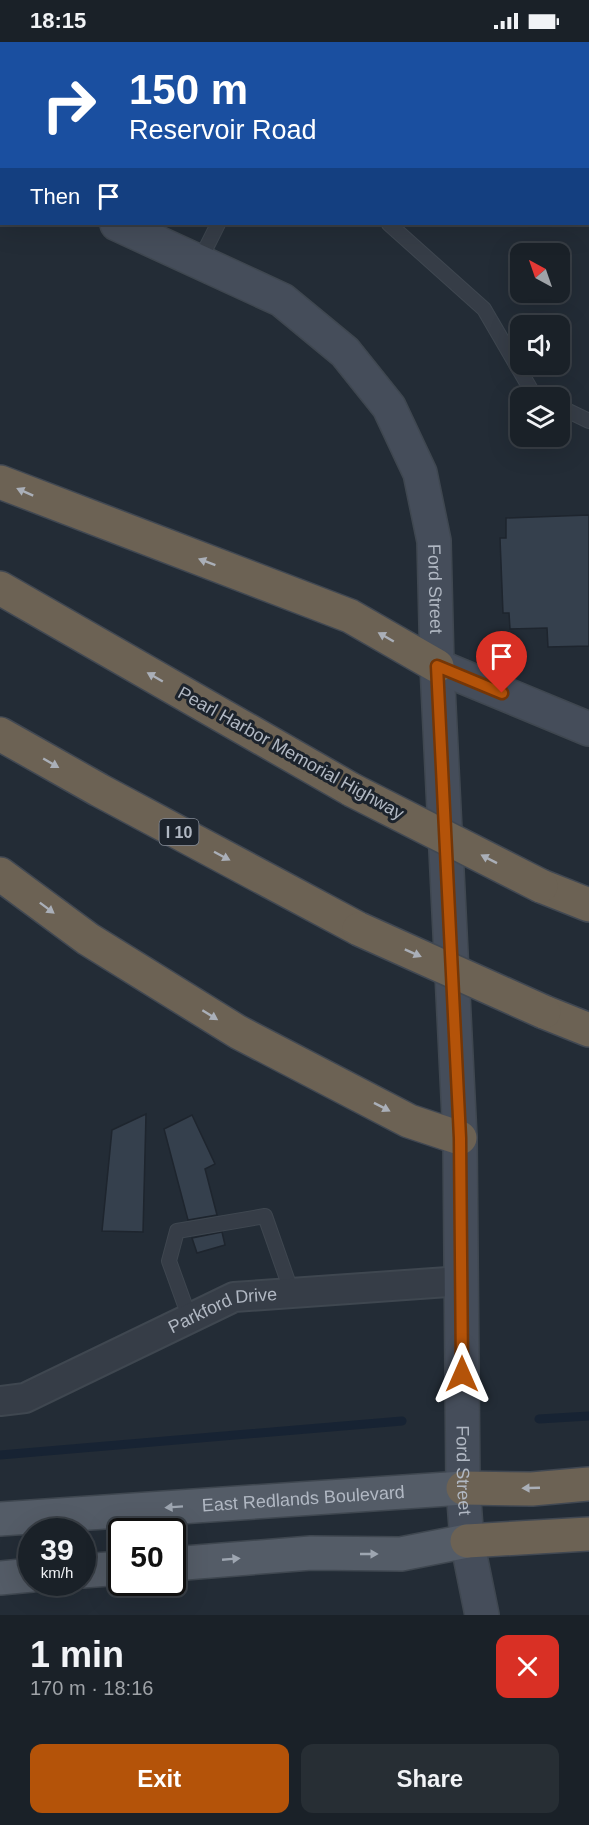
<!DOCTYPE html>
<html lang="en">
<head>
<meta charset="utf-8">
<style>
	body { margin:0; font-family:Arial,sans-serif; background:#272e34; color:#f1f3f6; height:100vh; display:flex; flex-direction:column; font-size:22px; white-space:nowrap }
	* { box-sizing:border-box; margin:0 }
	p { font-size:20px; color:#9fa3a8 }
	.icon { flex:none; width:33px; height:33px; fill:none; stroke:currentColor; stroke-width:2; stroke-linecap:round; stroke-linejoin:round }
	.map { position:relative; height:1573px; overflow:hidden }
	.details { display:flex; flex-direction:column; background:#1a2128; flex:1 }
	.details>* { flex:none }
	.hud { position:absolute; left:0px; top:0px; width:590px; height:183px; box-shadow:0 6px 24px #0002,0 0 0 2px #383e45; background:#1a4fa0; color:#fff; overflow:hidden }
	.needle { width:39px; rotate:320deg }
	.fabs { position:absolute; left:510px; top:201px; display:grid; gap:12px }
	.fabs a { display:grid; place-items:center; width:60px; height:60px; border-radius:12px; background:#1a2128; box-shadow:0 6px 24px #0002,0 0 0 2px #383e45; font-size:30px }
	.speed { position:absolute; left:18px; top:1476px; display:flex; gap:12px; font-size:30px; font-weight:700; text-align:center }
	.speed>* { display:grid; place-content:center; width:78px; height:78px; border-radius:50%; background:#1a2128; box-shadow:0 6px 24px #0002,0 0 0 2px #383e45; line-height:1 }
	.speed small { font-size:15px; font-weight:400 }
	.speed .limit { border:3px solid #111; border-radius:9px; background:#fff; color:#111 }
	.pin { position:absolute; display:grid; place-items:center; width:51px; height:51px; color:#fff; margin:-62px -26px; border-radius:50% 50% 50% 0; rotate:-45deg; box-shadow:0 0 6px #0007 }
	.pin .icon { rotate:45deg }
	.me { position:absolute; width:66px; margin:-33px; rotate:0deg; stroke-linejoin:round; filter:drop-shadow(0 0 4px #0008) }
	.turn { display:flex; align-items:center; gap:21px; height:126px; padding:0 30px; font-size:27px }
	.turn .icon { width:78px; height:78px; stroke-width:2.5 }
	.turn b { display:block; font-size:42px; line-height:51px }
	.then { display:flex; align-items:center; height:57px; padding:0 30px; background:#0003; gap:12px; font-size:22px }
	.round { display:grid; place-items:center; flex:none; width:63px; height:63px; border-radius:12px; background:#272e34 }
	.summary { display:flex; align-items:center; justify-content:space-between; height:102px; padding:0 30px }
	h1 { font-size:36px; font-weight:600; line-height:45px }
	.button { display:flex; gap:12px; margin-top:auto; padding:12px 30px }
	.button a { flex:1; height:69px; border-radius:12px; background:#b45309; color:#fff; font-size:24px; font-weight:600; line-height:69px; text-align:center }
	.button a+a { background:#272e34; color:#f1f3f6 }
	.status { display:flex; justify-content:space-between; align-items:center; height:42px; padding:0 30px; background:#1a2128; direction:ltr }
	.status svg { height:16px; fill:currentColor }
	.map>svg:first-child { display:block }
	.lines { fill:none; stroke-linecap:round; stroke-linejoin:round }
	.stream { stroke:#172333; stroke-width:9 }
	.building { fill:#35404d; stroke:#1e252e; stroke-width:1.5 }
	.lane-casing { stroke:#3f4750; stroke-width:16 }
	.street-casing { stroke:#3f4750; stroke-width:32 }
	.secondary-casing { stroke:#3f4750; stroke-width:36 }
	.primary-casing { stroke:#3f4750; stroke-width:36 }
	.highway-casing { stroke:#414852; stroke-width:36 }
	.lane { stroke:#363d47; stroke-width:14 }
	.street { stroke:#363d47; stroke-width:28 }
	.secondary { stroke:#454d5a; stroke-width:33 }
	.primary { stroke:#545c67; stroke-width:33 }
	.highway { stroke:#6c6254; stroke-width:33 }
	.highway-bridge-casing { stroke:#414852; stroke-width:36; stroke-linecap:butt }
	.highway-bridge { stroke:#6c6254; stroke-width:33 }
	.oneway { fill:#aaafb8 }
	.oneway2 { fill:#9ea6b1 }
	.route-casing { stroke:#753606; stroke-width:15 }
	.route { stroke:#b45309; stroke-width:10 }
	.labels { text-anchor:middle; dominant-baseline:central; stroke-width:6; stroke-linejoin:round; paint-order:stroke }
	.shield { fill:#1c232c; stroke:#848b96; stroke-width:1.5 }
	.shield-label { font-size:16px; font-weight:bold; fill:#b1b8c3 }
	.street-label { font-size:18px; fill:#b1b8c3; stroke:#1c232c }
</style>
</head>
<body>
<div class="status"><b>18:15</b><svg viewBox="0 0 49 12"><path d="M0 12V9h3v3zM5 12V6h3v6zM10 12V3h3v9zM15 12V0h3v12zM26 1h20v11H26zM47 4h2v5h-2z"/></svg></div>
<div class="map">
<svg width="589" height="1573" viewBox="0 0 589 1573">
	<rect width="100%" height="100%" fill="#232c36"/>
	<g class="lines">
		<g class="stream">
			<path d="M 539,1377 L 589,1374"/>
			<path d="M 0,1413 L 402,1379"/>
		</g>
	</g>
	<g class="building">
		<path d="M 589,473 L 589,604 L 548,605 L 547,586 L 510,587 L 509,571 L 503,571 L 500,496 L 506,496 L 506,476 Z"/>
		<path d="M 146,1072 L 143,1190 L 102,1189 L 112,1088 Z"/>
		<path d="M 192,1073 L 215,1122 L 205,1127 L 217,1173 L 188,1178 L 164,1087 Z"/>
		<path d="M 222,1190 L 225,1203 L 197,1211 L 192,1196 Z"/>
	</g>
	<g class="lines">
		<defs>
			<g id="lane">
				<path d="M 389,182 L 484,267 L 534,353 L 539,356"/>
				<path d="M 200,218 L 218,182"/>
				<path d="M 560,365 L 589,379"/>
				<path d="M 190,1277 L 169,1219 L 177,1189 L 265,1174 L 292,1251"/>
			</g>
			<g id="street">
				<path id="s1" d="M 0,1359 L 25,1356 L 234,1255 L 462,1239"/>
			</g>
			<g id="secondary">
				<path d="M 0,130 L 2,131"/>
				<path id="s2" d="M 117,182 L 282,258 L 345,310 L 389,365 L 420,431 L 434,499 L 437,624 L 460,1096 L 463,1446 L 467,1499 L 482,1573"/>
				<path d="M 437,624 L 589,687"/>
			</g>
			<g id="primary">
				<path id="s3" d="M 0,1477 L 463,1446"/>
				<path d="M 172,1522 L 311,1511 L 401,1512 L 467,1499"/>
				<path d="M 82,1529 L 122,1526"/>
				<path d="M 0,1536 L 32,1533"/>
			</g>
			<g id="highway">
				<path d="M 0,440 L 350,574 L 437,624"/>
				<path d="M 0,546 L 352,748"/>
				<path d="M 0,692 L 99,748 L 359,887"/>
				<path d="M 0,832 L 88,897 L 238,990 L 409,1079 L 460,1096"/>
				<path d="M 541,844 L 589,863"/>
				<path d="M 544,970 L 589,988"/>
				<path d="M 463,1446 L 532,1447 L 589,1442"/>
				<path d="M 467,1499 L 589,1492"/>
			</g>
		</defs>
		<use href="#lane" class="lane-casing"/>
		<use href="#street" class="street-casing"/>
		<use href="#secondary" class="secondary-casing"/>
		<use href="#primary" class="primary-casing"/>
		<use href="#highway" class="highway-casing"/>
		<use href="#lane" class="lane"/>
		<use href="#street" class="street"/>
		<use href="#secondary" class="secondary"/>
		<use href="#primary" class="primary"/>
		<use href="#highway" class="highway"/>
		<defs>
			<g id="highway-bridge">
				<path d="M 352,748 L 541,844"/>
				<path d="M 359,887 L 544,970"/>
			</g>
		</defs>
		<use href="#highway-bridge" class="highway-bridge-casing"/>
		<use href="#highway-bridge" class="highway-bridge"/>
	</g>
	<defs><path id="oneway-solid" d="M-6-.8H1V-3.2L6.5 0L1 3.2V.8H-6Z" transform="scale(1.5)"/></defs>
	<g class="oneway">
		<use href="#oneway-solid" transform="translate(25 450) rotate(-156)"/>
		<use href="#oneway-solid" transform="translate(207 520) rotate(-159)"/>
		<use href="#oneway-solid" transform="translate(386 595) rotate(-150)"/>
		<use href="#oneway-solid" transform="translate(155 635) rotate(-150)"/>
		<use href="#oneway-solid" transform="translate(51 721) rotate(30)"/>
		<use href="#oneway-solid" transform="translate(222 814) rotate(28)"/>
		<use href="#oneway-solid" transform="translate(489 817) rotate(-153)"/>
		<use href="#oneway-solid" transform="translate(47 866) rotate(37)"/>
		<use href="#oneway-solid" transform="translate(413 911) rotate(24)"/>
		<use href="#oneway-solid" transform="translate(210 973) rotate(32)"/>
		<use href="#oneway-solid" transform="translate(382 1065) rotate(27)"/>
		<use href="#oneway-solid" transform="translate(531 1446) rotate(178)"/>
	</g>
	<g class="oneway2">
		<use href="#oneway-solid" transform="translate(174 1465) rotate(176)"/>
		<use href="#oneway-solid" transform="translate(369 1512)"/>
		<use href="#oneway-solid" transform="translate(231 1517) rotate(-5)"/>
	</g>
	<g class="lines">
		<defs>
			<path id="route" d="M 462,1332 L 460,1096 L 437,624 L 502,651"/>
		</defs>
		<use href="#route" class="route-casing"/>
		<use href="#route" class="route"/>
	</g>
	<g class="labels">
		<rect class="shield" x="159.5" y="777" width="39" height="26" rx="4.5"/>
		<g class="shield-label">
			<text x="179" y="790">I 10</text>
		</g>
		<g class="street-label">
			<text stroke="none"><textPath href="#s2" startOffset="524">Ford Street</textPath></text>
			<text transform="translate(291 711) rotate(29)">Pearl Harbor Memorial Highway</text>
			<text stroke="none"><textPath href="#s1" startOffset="243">Parkford Drive</textPath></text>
			<text stroke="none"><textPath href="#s2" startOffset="1406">Ford Street</textPath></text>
			<text stroke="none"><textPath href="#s3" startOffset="304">East Redlands Boulevard</textPath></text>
		</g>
	</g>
</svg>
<div class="fabs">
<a><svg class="needle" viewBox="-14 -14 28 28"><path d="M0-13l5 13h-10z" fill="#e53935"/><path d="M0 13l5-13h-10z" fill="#9fa3a8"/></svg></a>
<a><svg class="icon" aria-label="sound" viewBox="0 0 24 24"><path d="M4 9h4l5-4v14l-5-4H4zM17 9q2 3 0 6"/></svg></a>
<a><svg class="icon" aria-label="layers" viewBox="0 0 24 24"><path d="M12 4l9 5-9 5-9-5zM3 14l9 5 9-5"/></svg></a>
</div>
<div class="speed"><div>39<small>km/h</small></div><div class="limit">50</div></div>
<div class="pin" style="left:502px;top:651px;background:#d93025"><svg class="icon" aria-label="arrive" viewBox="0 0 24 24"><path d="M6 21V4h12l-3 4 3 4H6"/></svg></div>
<svg class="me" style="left:462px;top:1332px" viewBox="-20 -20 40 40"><path d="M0-17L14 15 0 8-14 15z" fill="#b45309" stroke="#fff" stroke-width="4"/></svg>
<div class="hud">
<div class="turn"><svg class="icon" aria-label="right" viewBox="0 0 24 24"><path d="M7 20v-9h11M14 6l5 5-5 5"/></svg><div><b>150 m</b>Reservoir Road</div></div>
<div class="then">Then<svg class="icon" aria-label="arrive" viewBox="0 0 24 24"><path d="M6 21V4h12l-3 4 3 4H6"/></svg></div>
</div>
</div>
<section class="details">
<div class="summary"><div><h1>1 min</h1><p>170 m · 18:16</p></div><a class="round" style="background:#d93025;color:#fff"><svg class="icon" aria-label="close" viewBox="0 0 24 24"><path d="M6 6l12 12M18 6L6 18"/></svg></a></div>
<div class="button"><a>Exit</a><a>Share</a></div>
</section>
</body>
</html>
